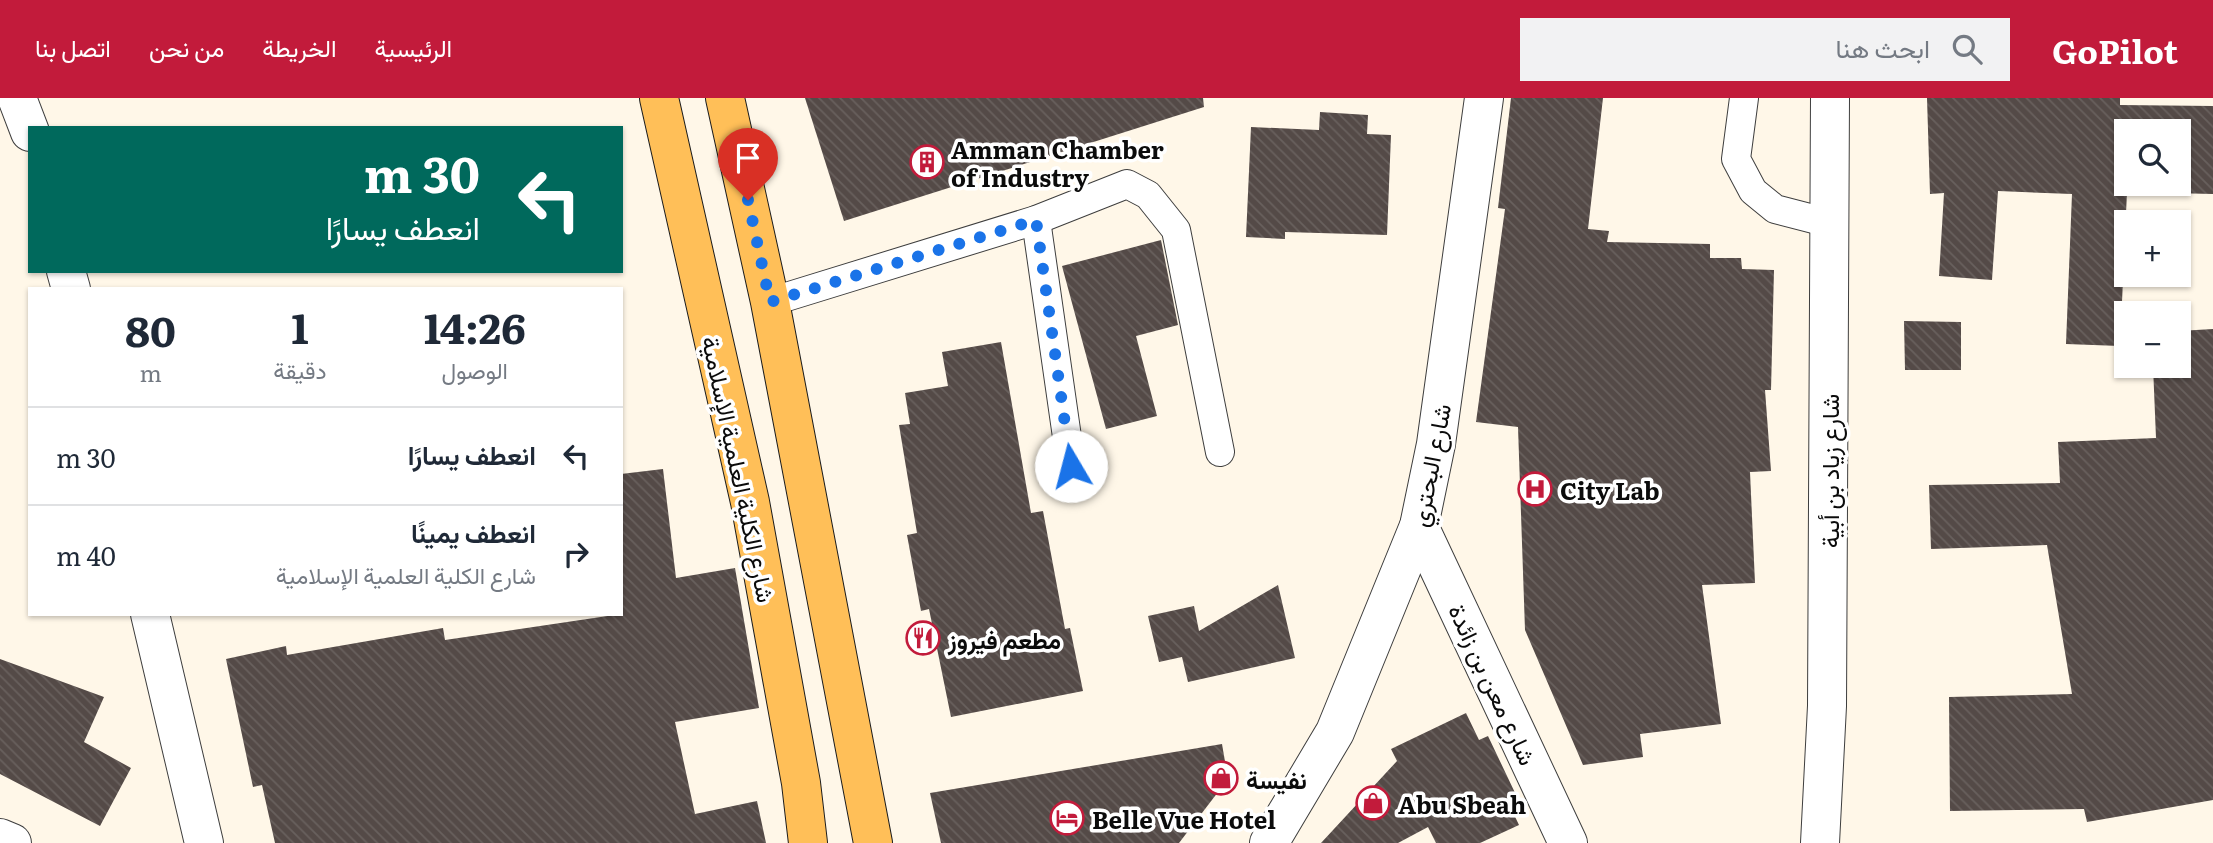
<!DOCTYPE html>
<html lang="ar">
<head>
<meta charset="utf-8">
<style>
	body { margin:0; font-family:Literata,Vazirmatn,serif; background:#f2f2f3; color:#1f2937; direction:rtl; height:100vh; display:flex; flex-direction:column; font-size:26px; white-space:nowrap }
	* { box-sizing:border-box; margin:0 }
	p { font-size:23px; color:#747a83 }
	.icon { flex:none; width:38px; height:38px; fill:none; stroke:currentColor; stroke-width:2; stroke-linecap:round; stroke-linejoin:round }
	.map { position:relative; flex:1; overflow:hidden; direction:ltr }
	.details { position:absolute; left:28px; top:189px; width:595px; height:329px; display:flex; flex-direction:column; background:#fff; border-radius:0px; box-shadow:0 2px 5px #0004; direction:rtl }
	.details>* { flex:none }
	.top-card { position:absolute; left:28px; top:28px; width:595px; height:147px; border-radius:0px; box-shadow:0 2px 5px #0004; direction:rtl; background:#00695c; color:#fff; overflow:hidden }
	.tools { position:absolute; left:2114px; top:21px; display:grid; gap:14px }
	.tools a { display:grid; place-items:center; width:77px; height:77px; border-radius:0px; background:#fff; box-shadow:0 2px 5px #0004; font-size:35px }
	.pin { position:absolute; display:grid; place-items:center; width:60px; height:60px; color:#fff; margin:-72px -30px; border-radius:50% 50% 50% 0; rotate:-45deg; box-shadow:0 0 7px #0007 }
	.pin .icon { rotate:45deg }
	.me { position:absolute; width:77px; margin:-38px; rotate:352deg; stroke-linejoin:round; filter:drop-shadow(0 0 5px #0008) }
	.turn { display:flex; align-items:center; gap:24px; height:147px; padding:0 28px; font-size:32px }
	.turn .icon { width:91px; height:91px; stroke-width:2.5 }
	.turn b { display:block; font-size:49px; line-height:60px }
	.eta { display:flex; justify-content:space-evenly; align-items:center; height:119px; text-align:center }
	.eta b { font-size:42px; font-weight:700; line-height:49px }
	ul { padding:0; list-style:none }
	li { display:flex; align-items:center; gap:21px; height:98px; padding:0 28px; border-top:2px solid #e0e1e3 }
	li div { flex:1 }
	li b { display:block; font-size:26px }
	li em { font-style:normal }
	header { display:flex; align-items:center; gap:42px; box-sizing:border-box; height:98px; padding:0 35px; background:#c21b3b; color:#fff }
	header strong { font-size:33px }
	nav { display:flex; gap:38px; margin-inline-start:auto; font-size:24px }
	.search { width:490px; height:63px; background:#f2f2f3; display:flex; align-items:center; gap:18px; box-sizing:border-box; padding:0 24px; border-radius:0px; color:#747a83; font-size:26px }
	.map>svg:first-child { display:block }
	.building { fill:url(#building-back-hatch); fill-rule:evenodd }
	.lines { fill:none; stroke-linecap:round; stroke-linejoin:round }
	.service-casing { stroke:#3e3e3e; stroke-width:30 }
	.minor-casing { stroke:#3e3e3e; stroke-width:40 }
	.tertiary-casing { stroke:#3e3e3e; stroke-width:40 }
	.primary-casing { stroke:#1c1c1c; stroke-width:40 }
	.service { stroke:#fff; stroke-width:28 }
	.minor { stroke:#fff; stroke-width:38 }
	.tertiary { stroke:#fff; stroke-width:38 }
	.primary { stroke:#ffbf58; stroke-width:38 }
	.route { stroke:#1a73e8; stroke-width:12; stroke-dasharray:0 21.6 }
	.labels { text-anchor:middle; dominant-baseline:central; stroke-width:7; stroke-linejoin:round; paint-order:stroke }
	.poi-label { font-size:24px; font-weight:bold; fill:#0b0b0b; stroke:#fff; text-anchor:start }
	.street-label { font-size:24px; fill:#0b0b0b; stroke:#fff }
</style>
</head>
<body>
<header>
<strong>GoPilot</strong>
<div class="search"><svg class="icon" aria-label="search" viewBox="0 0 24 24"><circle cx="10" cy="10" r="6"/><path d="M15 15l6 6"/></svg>ابحث هنا</div>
<nav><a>الرئيسية</a><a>الخريطة</a><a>من نحن</a><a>اتصل بنا</a></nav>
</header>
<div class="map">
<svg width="2213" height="745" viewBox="0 0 2213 745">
	<defs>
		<pattern id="building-back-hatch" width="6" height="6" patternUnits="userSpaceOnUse" patternTransform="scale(1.75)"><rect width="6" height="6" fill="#544a47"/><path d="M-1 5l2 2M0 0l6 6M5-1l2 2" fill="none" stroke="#68605d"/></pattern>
	</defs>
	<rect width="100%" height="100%" fill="#fff7e8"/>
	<g class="building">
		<path d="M 805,0 L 1203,0 L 1204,9 L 844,123 Z"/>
		<path d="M 1511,0 L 1603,0 L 1588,131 L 1609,133 L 1607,144 L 1710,146 L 1710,160 L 1741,160 L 1742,171 L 1774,172 L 1771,292 L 1765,292 L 1771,373 L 1750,374 L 1755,485 L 1702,487 L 1721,626 L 1640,636 L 1643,659 L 1583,667 L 1525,532 L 1518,329 L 1476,324 L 1505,111 L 1498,110 Z"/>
		<path d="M 1927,0 L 2120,0 L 2120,7 L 2213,8 L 2213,96 L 2127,94 L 2120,248 L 2066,246 L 2072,96 L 1998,93 L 1992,182 L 1939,178 L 1944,95 L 1930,96 ZM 2126,33 L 2179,33 L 2179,86 L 2126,86 Z"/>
		<path d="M 1320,14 L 1368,17 L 1367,36 L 1391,37 L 1387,137 L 1285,134 L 1285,141 L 1246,139 L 1251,29 L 1319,32 Z"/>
		<path d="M 1161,142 L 1178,227 L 1136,238 L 1157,318 L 1106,331 L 1062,168 Z"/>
		<path d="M 1904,223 L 1961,224 L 1961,272 L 1905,272 Z"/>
		<path d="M 2213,231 L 2213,702 L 2087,724 L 2084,711 L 1950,713 L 1949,599 L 2072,596 L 2047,447 L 1931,451 L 1929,387 L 2060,385 L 2058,344 L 2156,340 L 2153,268 L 2179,268 L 2179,233 Z"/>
		<path d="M 1001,244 L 1031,415 L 1043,413 L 1065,531 L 1070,530 L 1083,593 L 951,619 L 929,511 L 921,513 L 907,437 L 917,435 L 899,327 L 910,326 L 905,295 L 948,288 L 942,254 Z"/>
		<path d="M 663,371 L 676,480 L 735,470 L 759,610 L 675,624 L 695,716 L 757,703 L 766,745 L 275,745 L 262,687 L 253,689 L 226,561 L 286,548 L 287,557 L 443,530 L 445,542 L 621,516 L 621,376 Z"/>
		<path d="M 1278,487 L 1295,560 L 1188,584 L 1182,559 L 1159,564 L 1148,518 L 1194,508 L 1199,533 Z"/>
		<path d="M 0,561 L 104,599 L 84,644 L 131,670 L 100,728 L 0,676 Z"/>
		<path d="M 1466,615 L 1479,642 L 1488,638 L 1517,699 L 1508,704 L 1519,727 L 1480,745 L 1436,745 L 1428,729 L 1398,745 L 1321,745 L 1397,663 L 1391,651 Z"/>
		<path d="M 1222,646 L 1228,681 L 1179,745 L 941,745 L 930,695 Z"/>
	</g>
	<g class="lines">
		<defs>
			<g id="service">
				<path d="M 1744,0 L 1736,61 L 1753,93 L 1775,111 L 1829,125"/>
				<path d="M 1036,122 L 1071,367"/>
				<path d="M 770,204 L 1036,122 L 1127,86 L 1148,97 L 1176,132 L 1220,354"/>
			</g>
			<g id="minor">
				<path d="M 17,0 L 30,34"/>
				<path d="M 66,173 L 71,191"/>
				<path d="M 1419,428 L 1568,745"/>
				<path d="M 150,516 L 204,745"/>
				<path d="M 0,740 L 12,745"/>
				<path d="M 1820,745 L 1827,608 L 1830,0"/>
			</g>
			<path id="tertiary" d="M 1269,745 L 1335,634 L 1419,428 L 1436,346 L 1484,0"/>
			<g id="primary">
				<path d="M 659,0 L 750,404 L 801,685 L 808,745"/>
				<path d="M 725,0 L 770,204 L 873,745"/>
			</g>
		</defs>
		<use href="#service" class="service-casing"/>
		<use href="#minor" class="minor-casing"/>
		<use href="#tertiary" class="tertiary-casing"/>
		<use href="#primary" class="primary-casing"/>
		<use href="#service" class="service"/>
		<use href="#minor" class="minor"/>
		<use href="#tertiary" class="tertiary"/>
		<use href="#primary" class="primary"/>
	</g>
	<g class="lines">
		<path class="route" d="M 748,102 L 770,204 L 1036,122 L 1071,368"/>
	</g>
	<defs>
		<symbol id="building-ring" viewBox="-11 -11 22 22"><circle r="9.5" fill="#fff" stroke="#c21b3b" stroke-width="1.5"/><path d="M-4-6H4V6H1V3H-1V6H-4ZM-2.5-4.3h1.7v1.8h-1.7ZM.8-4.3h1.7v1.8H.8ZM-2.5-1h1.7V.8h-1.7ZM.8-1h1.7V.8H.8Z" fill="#c21b3b"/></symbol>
		<symbol id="hospital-ring" viewBox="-11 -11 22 22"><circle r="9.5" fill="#fff" stroke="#c21b3b" stroke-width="1.5"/><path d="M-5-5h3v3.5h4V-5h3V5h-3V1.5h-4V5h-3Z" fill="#c21b3b"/></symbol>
		<symbol id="restaurant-ring" viewBox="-11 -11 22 22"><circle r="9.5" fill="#fff" stroke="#c21b3b" stroke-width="1.5"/><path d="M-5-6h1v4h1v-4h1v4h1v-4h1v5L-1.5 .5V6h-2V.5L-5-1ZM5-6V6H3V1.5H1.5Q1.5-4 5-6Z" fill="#c21b3b"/></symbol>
		<symbol id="shop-ring" viewBox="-11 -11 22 22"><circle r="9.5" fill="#fff" stroke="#c21b3b" stroke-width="1.5"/><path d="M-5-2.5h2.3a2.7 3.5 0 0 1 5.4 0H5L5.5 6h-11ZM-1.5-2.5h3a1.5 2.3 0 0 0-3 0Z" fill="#c21b3b"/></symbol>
		<symbol id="hotel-ring" viewBox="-11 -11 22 22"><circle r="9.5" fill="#fff" stroke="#c21b3b" stroke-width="1.5"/><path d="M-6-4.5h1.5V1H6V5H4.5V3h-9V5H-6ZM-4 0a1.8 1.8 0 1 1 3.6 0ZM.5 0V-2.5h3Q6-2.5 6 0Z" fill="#c21b3b"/></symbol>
	</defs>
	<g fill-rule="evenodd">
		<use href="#building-ring" x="908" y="45" width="38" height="38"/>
		<use href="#hospital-ring" x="1516" y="372" width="38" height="38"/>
		<use href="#restaurant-ring" x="904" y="521" width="38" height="38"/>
		<use href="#shop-ring" x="1202" y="661" width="38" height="38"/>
		<use href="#shop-ring" x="1354" y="686" width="38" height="38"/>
		<use href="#hotel-ring" x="1048" y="701" width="38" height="38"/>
	</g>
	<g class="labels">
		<g class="poi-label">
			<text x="951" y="50">Amman Chamber<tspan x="951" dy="28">of Industry</tspan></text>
			<text x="1560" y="391">City Lab</text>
			<text x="948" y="540">مطعم فيروز</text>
			<text x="1246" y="680">نفيسة</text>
			<text x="1398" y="705">Abu Sbeah</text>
			<text x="1092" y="720">Belle Vue Hotel</text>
		</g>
		<g class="street-label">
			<text transform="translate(1429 367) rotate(-79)">شارع البحتري</text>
			<text transform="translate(740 371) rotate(78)">شارع الكلية العلمية الإسلامية</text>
			<text transform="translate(1828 373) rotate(-90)">شارع زياد بن أبية</text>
			<text transform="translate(1494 586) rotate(65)">شارع معن بن زائدة</text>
		</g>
	</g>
</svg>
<div class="tools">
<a><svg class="icon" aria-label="search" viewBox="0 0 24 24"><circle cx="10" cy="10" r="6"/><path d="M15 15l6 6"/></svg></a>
<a>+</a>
<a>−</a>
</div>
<div class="pin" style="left:748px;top:102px;background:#d93025"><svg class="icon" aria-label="arrive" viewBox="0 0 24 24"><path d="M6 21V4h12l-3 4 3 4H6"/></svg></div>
<svg class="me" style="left:1071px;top:368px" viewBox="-20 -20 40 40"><circle r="19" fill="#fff"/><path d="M0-13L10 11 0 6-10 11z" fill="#1a73e8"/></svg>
<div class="top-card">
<div class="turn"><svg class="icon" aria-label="left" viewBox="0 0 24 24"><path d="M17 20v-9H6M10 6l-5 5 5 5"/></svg><div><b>30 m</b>انعطف يسارًا</div></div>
</div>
<section class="details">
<div class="eta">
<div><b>14:26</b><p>الوصول</p></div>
<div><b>1</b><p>دقيقة</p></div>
<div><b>80</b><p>m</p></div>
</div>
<ul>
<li><svg class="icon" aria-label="left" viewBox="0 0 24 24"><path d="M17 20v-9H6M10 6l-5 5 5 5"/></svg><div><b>انعطف يسارًا</b></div><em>30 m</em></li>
<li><svg class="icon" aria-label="right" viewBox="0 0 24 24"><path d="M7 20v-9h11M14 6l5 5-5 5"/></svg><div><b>انعطف يمينًا</b><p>شارع الكلية العلمية الإسلامية</p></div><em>40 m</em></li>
</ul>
</section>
</div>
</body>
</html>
